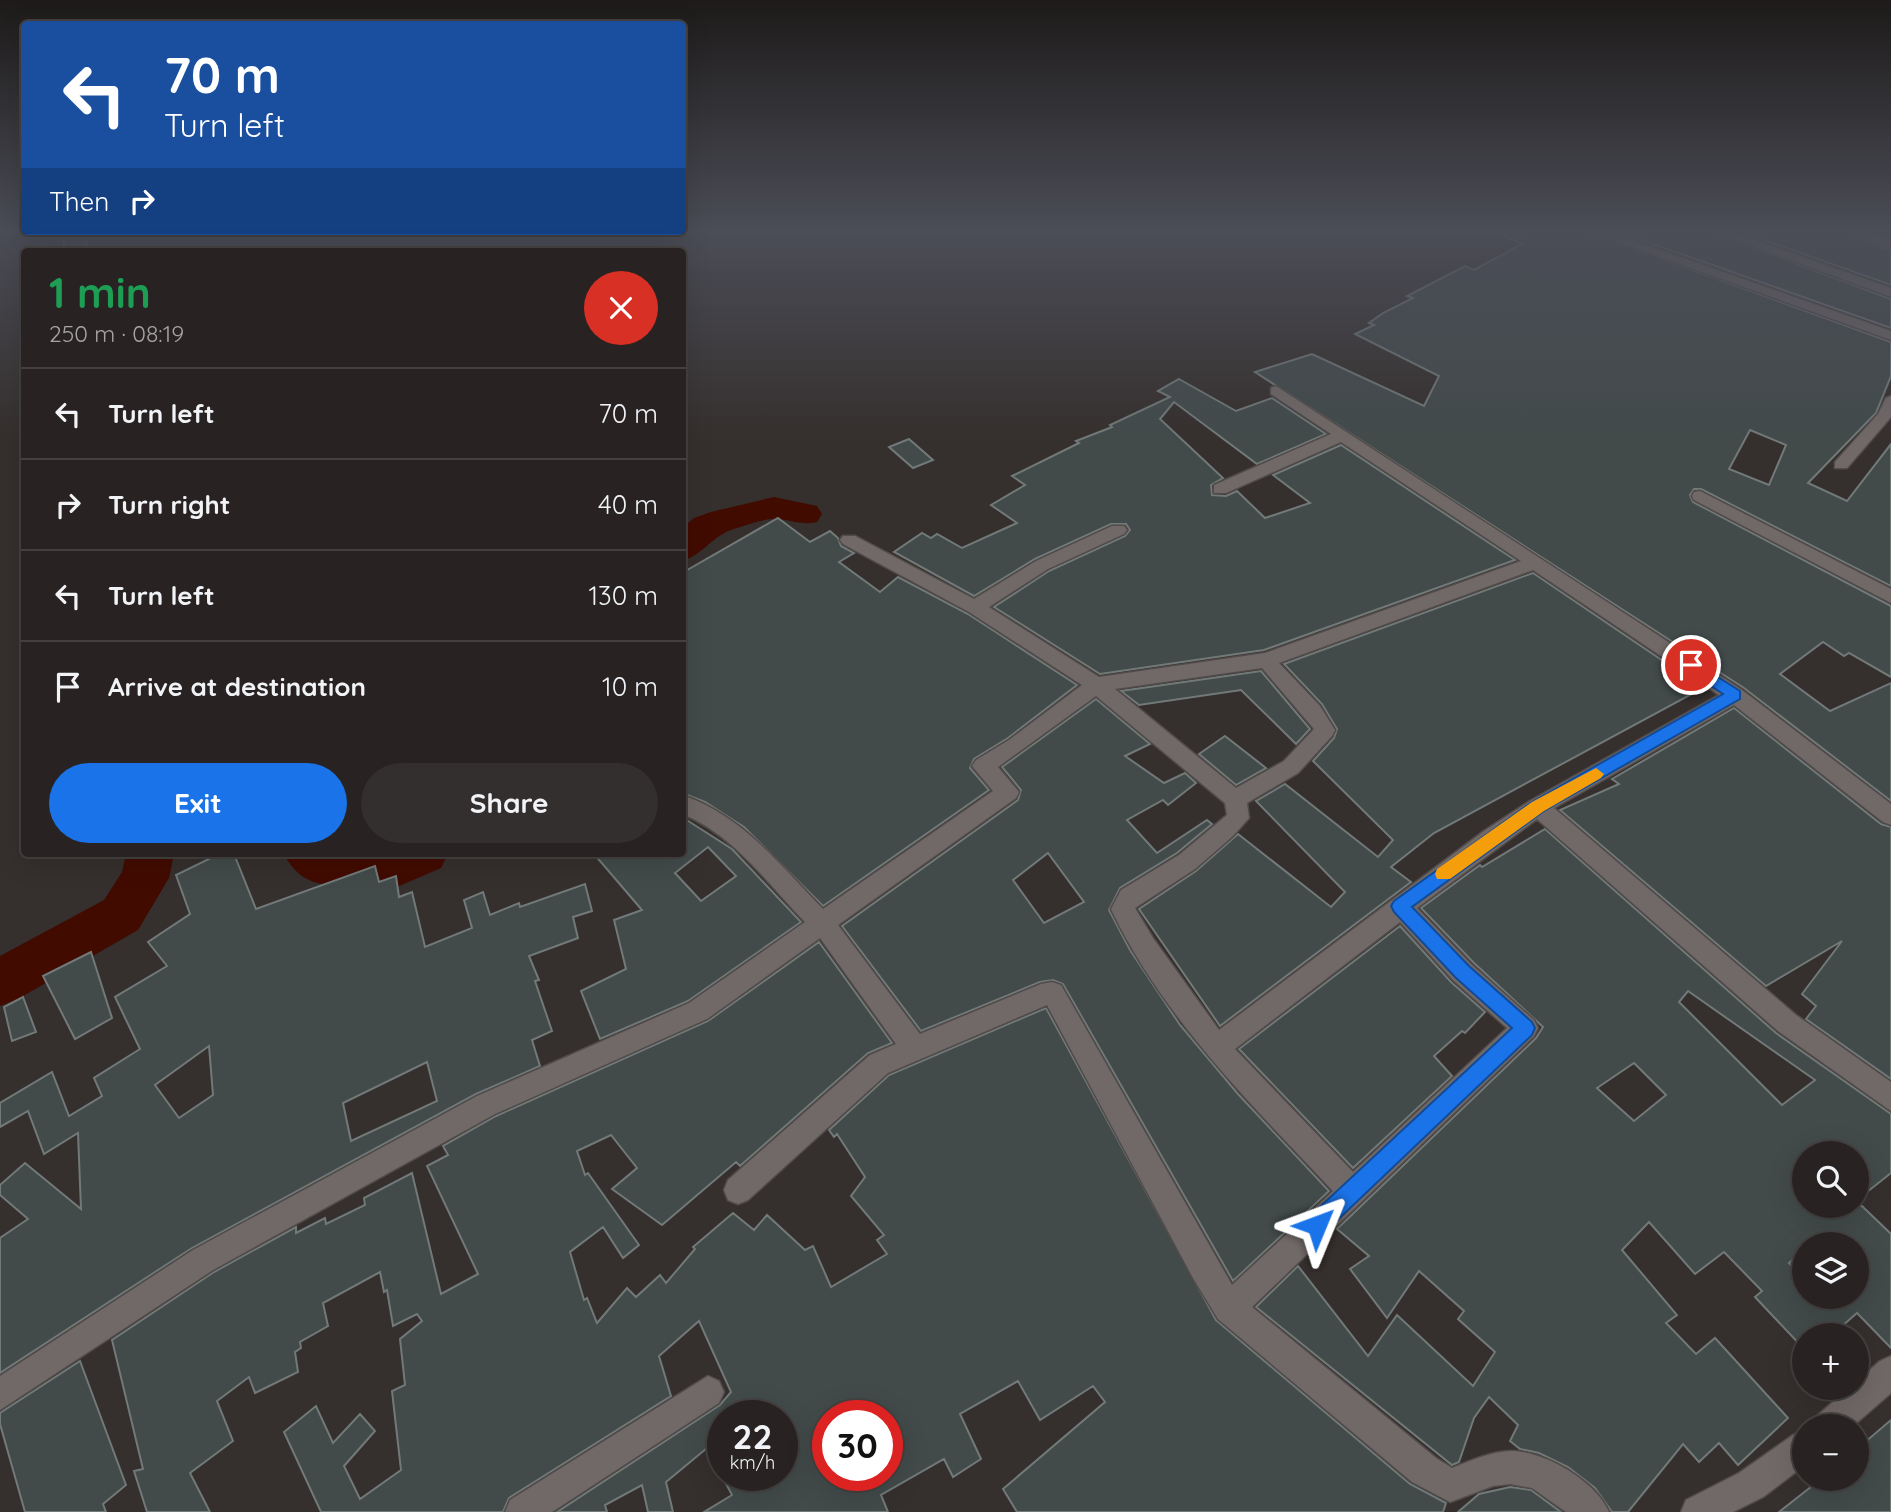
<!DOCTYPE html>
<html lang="en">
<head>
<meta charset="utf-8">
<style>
	body { margin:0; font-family:Quicksand,sans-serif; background:#342f2f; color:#f1f3f6; height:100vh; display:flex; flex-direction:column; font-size:26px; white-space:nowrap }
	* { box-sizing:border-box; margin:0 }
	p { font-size:23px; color:#a5a4a5 }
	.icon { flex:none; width:38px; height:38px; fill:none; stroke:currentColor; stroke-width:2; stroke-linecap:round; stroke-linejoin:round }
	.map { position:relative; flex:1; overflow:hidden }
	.sheet { position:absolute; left:21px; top:248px; width:665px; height:609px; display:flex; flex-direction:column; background:#282322; border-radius:7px; box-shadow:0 7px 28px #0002,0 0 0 2px #444040 }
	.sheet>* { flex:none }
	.hud { position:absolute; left:21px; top:21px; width:665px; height:214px; border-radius:7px; box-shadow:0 7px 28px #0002,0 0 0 2px #444040; background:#1a4fa0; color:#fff; overflow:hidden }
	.controls { position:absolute; left:1792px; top:1141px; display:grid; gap:14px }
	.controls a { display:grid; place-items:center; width:77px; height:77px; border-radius:50%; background:#282322; box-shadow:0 7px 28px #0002,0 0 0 2px #444040; font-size:35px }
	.speed { position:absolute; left:707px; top:1400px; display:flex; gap:14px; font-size:35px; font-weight:700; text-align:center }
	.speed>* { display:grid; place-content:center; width:91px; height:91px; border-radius:50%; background:#282322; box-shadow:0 7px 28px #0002,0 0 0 2px #444040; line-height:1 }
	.speed small { font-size:18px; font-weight:400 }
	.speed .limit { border:10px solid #d22; background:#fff; color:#111 }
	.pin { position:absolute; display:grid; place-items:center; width:60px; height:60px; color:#fff; margin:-30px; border:4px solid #fff; border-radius:50%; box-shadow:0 2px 7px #0007 }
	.me { position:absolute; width:77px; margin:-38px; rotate:46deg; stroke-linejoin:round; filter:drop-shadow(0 0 5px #0008) }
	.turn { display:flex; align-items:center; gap:24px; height:147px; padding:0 28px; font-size:32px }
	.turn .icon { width:91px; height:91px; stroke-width:2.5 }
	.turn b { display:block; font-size:49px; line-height:60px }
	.then { display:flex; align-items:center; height:66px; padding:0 28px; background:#0003; gap:14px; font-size:26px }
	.round { display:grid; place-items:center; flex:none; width:74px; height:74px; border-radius:37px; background:#342f2f }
	.summary { display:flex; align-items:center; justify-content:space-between; height:119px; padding:0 28px }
	h1 { font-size:42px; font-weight:700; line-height:52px; color:#1e9e55 }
	.button { display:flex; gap:14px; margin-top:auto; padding:14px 28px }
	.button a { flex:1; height:80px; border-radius:42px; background:#1a73e8; color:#fff; font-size:28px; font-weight:700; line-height:80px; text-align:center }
	.button a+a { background:#342f2f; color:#f1f3f6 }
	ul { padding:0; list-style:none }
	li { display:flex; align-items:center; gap:21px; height:91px; padding:0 28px; border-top:2px solid #444040 }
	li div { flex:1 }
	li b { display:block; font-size:26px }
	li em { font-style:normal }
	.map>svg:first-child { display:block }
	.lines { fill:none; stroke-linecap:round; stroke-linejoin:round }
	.river { fill:#420b00; fill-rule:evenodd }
	.building { fill:#424a4a; stroke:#717979; stroke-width:2; fill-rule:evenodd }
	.minor-casing { stroke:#514b49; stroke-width:3 }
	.minor { fill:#716967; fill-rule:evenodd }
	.route { fill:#1a73e8; stroke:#114b97; stroke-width:2 }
	.slow { fill:#f59e0b }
</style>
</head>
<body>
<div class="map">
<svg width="1891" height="1512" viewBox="0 0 1891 1512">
	<rect width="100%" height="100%" fill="#352f2d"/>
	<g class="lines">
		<g class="river">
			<path d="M 774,497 L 817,506 L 822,514 L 817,522 C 800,526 788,518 772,519 C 760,520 746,525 734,529 C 713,535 703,555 682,561 L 682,528 L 694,518 L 711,512 Z"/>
			<path d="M 126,854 L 174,854 L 169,878 L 138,930 L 18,999 L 0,1006 L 0,956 L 104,900 L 122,872 Z"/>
			<path d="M 284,854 L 448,854 L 441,868 L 390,890 C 351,877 308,902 284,854 Z"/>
		</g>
	</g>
	<g class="building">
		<path d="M 64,231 L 85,231 L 87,252 L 64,252 Z"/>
		<path d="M 1493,231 L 1586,231 L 1891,342 L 1891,376 L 1876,413 L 1808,483 L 1847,501 L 1891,444 L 1891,586 L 1701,489 L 1694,489 L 1690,495 L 1693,502 L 1891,606 L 1891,677 L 1849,653 L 1844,656 L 1823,642 L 1780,674 L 1830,711 L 1891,683 L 1891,801 L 1744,688 L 1255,372 L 1312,354 L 1424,406 L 1439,376 L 1355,334 L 1374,325 L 1369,323 L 1383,313 L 1413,298 L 1407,296 L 1465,266 L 1474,270 L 1522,244 ZM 1750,430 L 1786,445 L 1769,485 L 1729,469 Z"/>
		<path d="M 1616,231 L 1709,231 L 1891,299 L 1891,328 Z"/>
		<path d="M 1739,231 L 1844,231 L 1891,251 L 1891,285 Z"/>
		<path d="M 1179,379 L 1236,411 L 1272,398 L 1326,434 L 1257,464 L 1174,402 L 1160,419 L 1223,478 L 1211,485 L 1212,495 L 1226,496 L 1237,491 L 1265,518 L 1310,503 L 1273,475 L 1341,445 L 1515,560 L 1264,650 L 1100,674 L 994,607 L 1049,571 L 1125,536 L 1130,530 L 1126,524 L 1111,524 L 1035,559 L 974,596 L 894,552 L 922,533 L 931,538 L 937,534 L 962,548 L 1017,523 L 991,505 L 1025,485 L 1012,476 L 1079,443 L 1076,441 L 1112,427 L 1110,425 L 1170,397 L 1158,391 Z"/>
		<path d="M 909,439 L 933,460 L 913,468 L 889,447 Z"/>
		<path d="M 778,518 L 810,542 L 830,531 L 838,538 L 841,546 L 854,553 L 839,562 L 880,592 L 898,577 L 968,614 L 1077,685 L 1008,738 L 974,759 L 970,768 L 989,790 L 823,906 L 744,827 L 705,802 L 682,793 L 682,573 Z"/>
		<path d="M 1533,573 L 1703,688 L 1434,833 L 1391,867 L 1411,882 L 1220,1026 L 1139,909 L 1196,871 L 1238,834 L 1331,907 L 1345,892 L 1256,801 L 1285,784 L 1378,857 L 1393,840 L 1313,761 L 1334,738 L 1337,729 L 1322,704 L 1284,664 Z"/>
		<path d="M 1261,671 L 1310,729 L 1296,744 L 1241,690 L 1139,705 L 1121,691 Z"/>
		<path d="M 1096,699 L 1150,744 L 1125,756 L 1164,783 L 1185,773 L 1196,783 L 1168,805 L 1163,800 L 1127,820 L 1157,853 L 1207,820 L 1212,824 L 1177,853 L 1120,888 L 1109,910 L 1130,950 L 1180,1025 L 1238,1094 L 1329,1191 L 1233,1281 L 1063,984 L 1053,980 L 1040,982 L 921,1031 L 842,926 L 1018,800 L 1021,790 L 1002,767 ZM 1048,853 L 1084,902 L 1044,923 L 1013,880 Z"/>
		<path d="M 1734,708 L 1881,824 L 1891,827 L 1891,1079 L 1806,1019 L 1816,1006 L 1802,994 L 1842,941 L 1766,986 L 1560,810 L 1619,784 L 1612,779 Z"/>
		<path d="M 1225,736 L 1266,768 L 1236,785 L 1199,754 Z"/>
		<path d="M 682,817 L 732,849 L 801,922 L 688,1001 L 600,1039 L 581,991 L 626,969 L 614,920 L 642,910 L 594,854 L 682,854 ZM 708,847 L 736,876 L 701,901 L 675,873 Z"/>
		<path d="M 1545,829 L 1776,1033 L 1891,1114 L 1891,1173 L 1857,1200 L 1857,1153 L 1804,1153 L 1804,1206 L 1862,1206 L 1891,1234 L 1891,1348 L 1857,1313 L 1832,1335 L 1804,1335 L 1804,1349 L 1755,1297 L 1762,1291 L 1724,1252 L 1695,1274 L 1649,1222 L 1622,1250 L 1677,1315 L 1666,1323 L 1696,1354 L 1715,1338 L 1788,1418 L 1738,1465 L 1719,1443 L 1699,1462 L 1683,1444 L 1628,1512 L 1612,1512 L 1595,1488 L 1568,1467 L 1539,1453 L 1520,1449 L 1510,1441 L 1518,1425 L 1489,1397 L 1474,1418 L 1459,1462 L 1452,1465 L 1256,1307 L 1298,1266 L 1368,1356 L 1397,1315 L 1473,1386 L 1495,1352 L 1458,1319 L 1464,1311 L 1419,1271 L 1387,1318 L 1350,1269 L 1369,1256 L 1337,1229 L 1536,1038 L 1543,1027 L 1473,962 L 1421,908 L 1480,865 L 1482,867 ZM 1688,991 L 1765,1045 L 1815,1080 L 1782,1105 L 1679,1002 ZM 1634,1063 L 1666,1095 L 1634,1121 L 1597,1088 ZM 1804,1244 L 1857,1244 L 1857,1297 L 1846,1297 L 1833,1308 L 1822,1297 L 1804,1297 L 1804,1279 L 1789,1263 L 1804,1250 Z"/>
		<path d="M 219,854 L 234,854 L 256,909 L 375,866 L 379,882 L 396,876 L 399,897 L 412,892 L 425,947 L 472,928 L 464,900 L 483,892 L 490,915 L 519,903 L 520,907 L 585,884 L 592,911 L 573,917 L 578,938 L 529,956 L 539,980 L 535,981 L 552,1031 L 532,1040 L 540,1066 L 476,1094 L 192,1248 L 0,1373 L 0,1238 L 28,1219 L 0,1195 L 0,1185 L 25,1163 L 81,1209 L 78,1133 L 44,1154 L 28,1111 L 0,1127 L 0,1103 L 52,1072 L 69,1116 L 102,1096 L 94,1078 L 140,1049 L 115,997 L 167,966 L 148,942 L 190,914 L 176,875 ZM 209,1046 L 213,1095 L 179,1118 L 155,1085 ZM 427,1062 L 437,1101 L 351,1141 L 343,1103 Z"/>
		<path d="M 1400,926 L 1451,982 L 1485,1012 L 1465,1033 L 1462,1031 L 1434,1056 L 1452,1076 L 1353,1168 L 1239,1049 Z"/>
		<path d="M 819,942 L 892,1043 L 868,1053 L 740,1166 L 736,1162 L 662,1225 L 612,1189 L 637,1168 L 611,1135 L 577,1151 L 585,1175 L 588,1173 L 639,1245 L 623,1258 L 603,1227 L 570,1252 L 584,1300 L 587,1298 L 597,1323 L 627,1288 L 636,1297 L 660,1275 L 666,1283 L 695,1249 L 693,1247 L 733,1213 L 754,1230 L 767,1215 L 805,1250 L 813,1246 L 831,1287 L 887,1254 L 877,1240 L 884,1235 L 851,1196 L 865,1177 L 837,1134 L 834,1137 L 829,1130 L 889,1075 L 1046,1008 L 1216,1320 L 1410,1484 L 1446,1503 L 1443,1512 L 1017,1512 L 1003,1489 L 1105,1402 L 1093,1386 L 1040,1420 L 1018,1381 L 960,1414 L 981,1459 L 953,1477 L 944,1459 L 881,1495 L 888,1512 L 704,1512 L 732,1495 L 707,1448 L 666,1482 L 673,1512 L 648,1512 L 642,1485 L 605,1505 L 607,1512 L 557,1512 L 720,1405 L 731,1392 L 699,1321 L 659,1356 L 671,1396 L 509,1498 L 503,1512 L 321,1512 L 284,1432 L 316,1406 L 333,1443 L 360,1414 L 375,1431 L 344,1466 L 360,1499 L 401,1470 L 392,1391 L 405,1385 L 400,1339 L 422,1321 L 417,1314 L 393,1326 L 387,1290 L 384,1292 L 380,1272 L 323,1303 L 328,1326 L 300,1342 L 301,1348 L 295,1352 L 298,1372 L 255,1393 L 249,1377 L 217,1401 L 233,1441 L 190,1473 L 210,1512 L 147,1512 L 134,1471 L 143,1469 L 112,1340 L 214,1272 L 296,1227 L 296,1233 L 325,1218 L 326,1224 L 365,1205 L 364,1198 L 412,1173 L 441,1294 L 478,1274 L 427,1166 L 448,1155 L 443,1146 L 496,1116 L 708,1021 ZM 723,1416 L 782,1416 L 782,1475 L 723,1475 ZM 828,1416 L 887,1416 L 887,1475 L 828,1475 Z"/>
		<path d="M 91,952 L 112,1018 L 75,1039 L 43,976 Z"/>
		<path d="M 23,997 L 36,1032 L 12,1041 L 4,1007 Z"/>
		<path d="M 80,1361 L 126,1485 L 103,1504 L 106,1512 L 25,1512 L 0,1424 L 0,1413 Z"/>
		<path d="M 1891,1420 L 1891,1512 L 1779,1512 L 1821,1479 L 1857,1479 L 1857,1449 Z"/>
		<path d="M 1510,1487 L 1531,1490 L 1561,1512 L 1458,1512 L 1479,1494 Z"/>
	</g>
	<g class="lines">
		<defs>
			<g id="minor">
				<path d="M 1588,231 L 1607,231 L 1891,331 L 1891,340 Z"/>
				<path d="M 1711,231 L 1730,231 L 1891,288 L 1891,297 Z"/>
				<path d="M 1846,231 L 1865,231 L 1891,241 L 1891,249 Z"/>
				<path d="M 1276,386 L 1742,690 L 1891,804 L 1891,825 L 1883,822 L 1734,705 L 1554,808 L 1796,1015 L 1891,1082 L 1891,1111 L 1778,1031 L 1537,819 L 1417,908 L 1471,964 L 1534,1020 L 1538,1028 L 1534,1036 L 1252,1307 L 1436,1458 L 1452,1468 C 1470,1461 1490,1452 1510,1451 C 1543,1450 1596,1481 1609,1512 L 1566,1512 L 1532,1488 L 1510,1484 L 1493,1486 L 1450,1502 L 1412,1482 L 1218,1319 L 1193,1278 L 1047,1005 L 888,1073 L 748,1200 L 738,1204 L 728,1200 L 724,1190 L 728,1180 L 870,1055 L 896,1044 L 820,938 L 707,1019 L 495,1114 L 213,1270 L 0,1410 L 0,1376 L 193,1250 L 477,1096 L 689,1003 L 805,922 C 768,884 733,834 682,814 L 682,795 C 742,815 781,866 823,909 L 993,791 L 972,766 L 976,760 L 1009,740 L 1082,685 L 969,612 L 843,544 L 840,540 L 843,536 L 855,536 L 974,599 L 1036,561 L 1112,526 L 1124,526 L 1127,530 L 1124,534 L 1048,569 L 989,607 L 1099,677 L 1265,653 L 1521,561 L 1341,442 L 1226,493 L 1214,493 L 1214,485 L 1331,434 L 1271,394 L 1271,388 ZM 1533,570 L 1719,695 L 1530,801 L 1484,831 L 1219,1030 L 1153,938 L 1135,908 L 1195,869 L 1233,836 L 1249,818 L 1247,803 L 1298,773 L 1332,736 L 1335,730 L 1320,706 L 1279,663 ZM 1262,668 L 1314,729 L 1284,761 L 1236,788 L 1115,689 ZM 1096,696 L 1225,803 L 1227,815 L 1179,855 L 1121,890 L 1111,909 C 1163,1018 1251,1104 1333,1191 L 1232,1285 L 1061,985 L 1052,982 L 1041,984 L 920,1034 L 838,925 L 1016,798 L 1019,792 L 998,767 ZM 1400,922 L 1453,980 L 1507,1028 L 1353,1172 L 1235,1049 Z"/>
				<path d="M 1891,396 L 1891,417 L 1847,468 L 1835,468 L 1835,462 L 1878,414 L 1886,398 Z"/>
				<path d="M 1700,491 L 1891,589 L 1891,603 L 1694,500 L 1692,496 L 1694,492 Z"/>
				<path d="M 1891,1356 L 1891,1393 L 1853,1426 L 1813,1426 L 1818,1415 L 1849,1388 L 1857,1388 L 1857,1381 L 1880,1361 Z"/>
				<path d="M 708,1376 L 719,1381 L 724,1392 L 719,1403 L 552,1512 L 505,1512 L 510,1500 Z"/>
				<path d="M 1804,1430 L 1804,1466 L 1763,1497 L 1733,1512 L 1681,1512 L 1686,1500 L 1739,1473 L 1793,1435 Z"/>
			</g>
		</defs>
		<use href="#minor" class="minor-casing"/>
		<use href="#minor" class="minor"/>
	</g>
	<linearGradient id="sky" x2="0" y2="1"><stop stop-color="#1d1a19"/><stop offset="0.52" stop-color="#4b4d57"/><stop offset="1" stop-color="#4b4d57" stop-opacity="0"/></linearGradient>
	<rect width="1891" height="443" fill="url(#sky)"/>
	<path class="route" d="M 1691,660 L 1740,691 L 1740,699 L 1544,811 L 1412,907 L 1469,966 L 1532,1022 L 1535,1028 L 1532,1035 L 1325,1232 L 1317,1236 L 1309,1232 L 1306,1225 L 1309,1217 L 1512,1028 L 1456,978 L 1394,912 L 1391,906 L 1394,901 L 1532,802 L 1723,694 L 1685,669 L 1683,665 Z"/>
	<path class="slow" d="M 1596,768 L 1604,774 L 1601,778 L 1544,811 L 1450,879 L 1437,879 L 1435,874 L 1437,869 L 1532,802 Z"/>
</svg>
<div class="controls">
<a><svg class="icon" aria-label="search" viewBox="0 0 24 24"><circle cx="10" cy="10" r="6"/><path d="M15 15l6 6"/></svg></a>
<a><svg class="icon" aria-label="layers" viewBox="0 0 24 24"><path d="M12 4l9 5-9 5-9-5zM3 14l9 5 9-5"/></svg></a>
<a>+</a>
<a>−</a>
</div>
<div class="speed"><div>22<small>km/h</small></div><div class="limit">30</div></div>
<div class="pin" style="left:1691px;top:665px;background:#d93025"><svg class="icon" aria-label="arrive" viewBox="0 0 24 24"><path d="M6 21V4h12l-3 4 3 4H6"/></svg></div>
<svg class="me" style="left:1317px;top:1225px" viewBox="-20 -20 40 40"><path d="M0-17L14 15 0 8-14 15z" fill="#1a73e8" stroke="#fff" stroke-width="4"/></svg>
<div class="hud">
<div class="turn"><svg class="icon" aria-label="left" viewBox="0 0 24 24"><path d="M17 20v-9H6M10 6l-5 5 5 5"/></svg><div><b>70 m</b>Turn left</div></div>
<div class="then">Then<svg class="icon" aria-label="right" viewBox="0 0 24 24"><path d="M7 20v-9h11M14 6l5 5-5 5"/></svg></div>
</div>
<section class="sheet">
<div class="summary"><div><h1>1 min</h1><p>250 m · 08:19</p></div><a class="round" style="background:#d93025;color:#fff"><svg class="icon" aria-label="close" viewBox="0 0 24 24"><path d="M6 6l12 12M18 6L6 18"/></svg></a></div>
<ul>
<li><svg class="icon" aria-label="left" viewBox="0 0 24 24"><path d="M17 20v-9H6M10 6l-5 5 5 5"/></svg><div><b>Turn left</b></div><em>70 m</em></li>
<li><svg class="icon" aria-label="right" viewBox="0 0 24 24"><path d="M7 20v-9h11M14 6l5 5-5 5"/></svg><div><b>Turn right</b></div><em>40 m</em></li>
<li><svg class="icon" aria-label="left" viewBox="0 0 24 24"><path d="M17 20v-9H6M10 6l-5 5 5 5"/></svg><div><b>Turn left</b></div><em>130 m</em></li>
<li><svg class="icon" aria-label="arrive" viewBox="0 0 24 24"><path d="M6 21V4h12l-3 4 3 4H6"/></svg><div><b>Arrive at destination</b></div><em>10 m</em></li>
</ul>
<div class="button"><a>Exit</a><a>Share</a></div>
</section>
</div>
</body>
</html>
